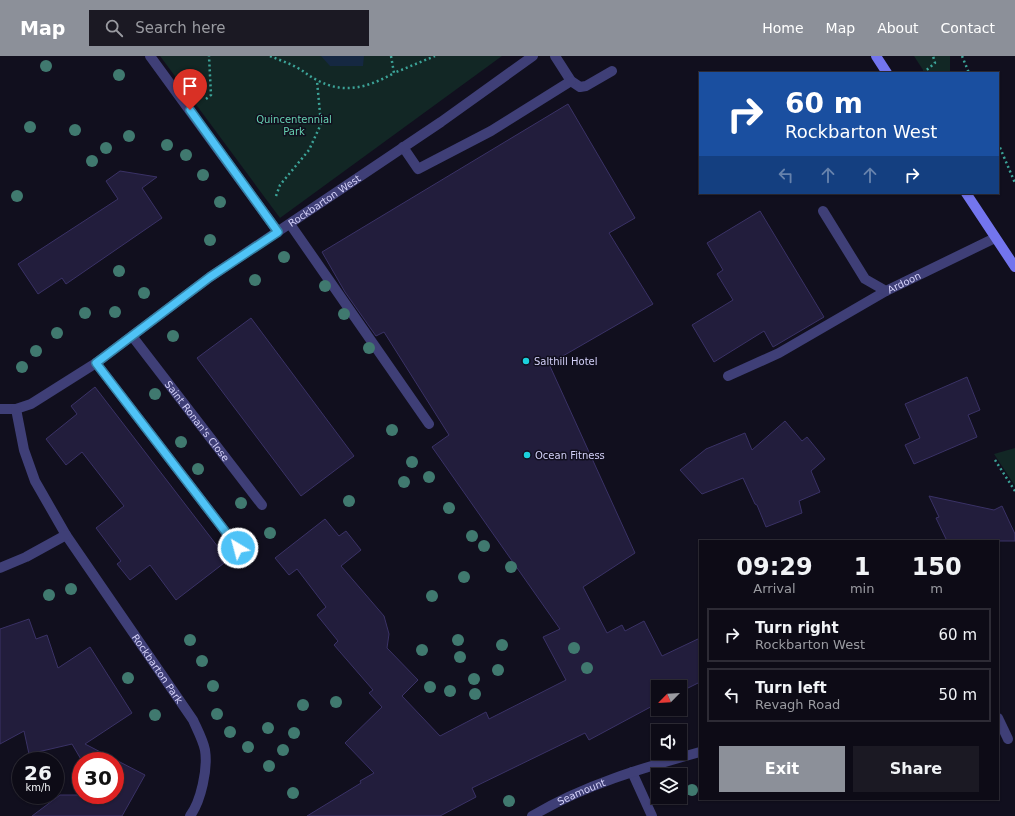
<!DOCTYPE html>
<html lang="en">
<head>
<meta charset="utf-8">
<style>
	body { margin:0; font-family:"DejaVu Sans",sans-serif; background:#1b1923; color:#f1f3f6; height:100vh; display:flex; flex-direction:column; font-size:15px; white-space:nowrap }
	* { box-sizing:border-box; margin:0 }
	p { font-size:13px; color:#9a9ba1 }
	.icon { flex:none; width:22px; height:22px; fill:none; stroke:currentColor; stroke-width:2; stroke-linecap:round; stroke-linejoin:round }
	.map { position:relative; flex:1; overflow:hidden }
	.panel { position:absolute; left:699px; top:484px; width:300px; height:260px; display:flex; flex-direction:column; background:#0d0b16; border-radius:0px; box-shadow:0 1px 3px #0004,0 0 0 1px #2d2b35 }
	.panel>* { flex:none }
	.top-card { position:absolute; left:699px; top:16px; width:300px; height:122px; border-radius:0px; box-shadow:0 1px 3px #0004,0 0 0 1px #2d2b35; background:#1a4fa0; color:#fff; overflow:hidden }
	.needle { width:26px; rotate:246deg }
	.controls { position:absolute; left:651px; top:624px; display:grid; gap:8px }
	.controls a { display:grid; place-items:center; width:36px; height:36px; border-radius:0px; background:#0d0b16; box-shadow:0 1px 3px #0004,0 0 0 1px #2d2b35; font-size:20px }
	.speed { position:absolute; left:12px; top:696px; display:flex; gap:8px; font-size:20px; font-weight:700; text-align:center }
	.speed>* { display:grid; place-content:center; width:52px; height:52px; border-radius:50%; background:#0d0b16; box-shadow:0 1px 3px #0004,0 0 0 1px #2d2b35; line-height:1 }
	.speed small { font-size:10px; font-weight:400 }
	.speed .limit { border:6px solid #d22; background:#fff; color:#111 }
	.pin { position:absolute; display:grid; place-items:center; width:34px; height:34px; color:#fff; margin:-41px -17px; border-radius:50% 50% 50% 0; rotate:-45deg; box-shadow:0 0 4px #0007 }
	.pin .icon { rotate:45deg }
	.me { position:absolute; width:44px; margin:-22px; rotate:323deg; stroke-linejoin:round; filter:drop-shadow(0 0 3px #0008) }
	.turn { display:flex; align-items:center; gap:14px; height:84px; padding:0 20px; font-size:18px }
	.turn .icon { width:52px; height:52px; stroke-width:2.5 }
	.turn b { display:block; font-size:28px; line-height:34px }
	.lanes { display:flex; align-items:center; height:38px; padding:0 20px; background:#0003; justify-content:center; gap:20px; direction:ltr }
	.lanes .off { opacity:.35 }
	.eta { display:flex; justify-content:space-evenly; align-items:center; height:68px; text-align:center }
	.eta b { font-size:24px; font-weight:700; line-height:28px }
	.primary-button { display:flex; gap:8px; margin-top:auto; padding:8px 20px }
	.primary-button a { flex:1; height:46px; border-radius:0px; background:#8c9099; color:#fff; font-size:16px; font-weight:700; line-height:46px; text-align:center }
	.primary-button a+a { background:#1b1923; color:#f1f3f6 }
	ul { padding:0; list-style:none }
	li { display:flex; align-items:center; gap:12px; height:54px; margin:0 8px 6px; padding:0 12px; border:2px solid #2d2b35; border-radius:0px }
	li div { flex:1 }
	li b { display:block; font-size:15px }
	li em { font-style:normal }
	header { display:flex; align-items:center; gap:24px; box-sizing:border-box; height:56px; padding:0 20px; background:#8c9099; color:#fff }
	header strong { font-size:19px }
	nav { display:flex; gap:22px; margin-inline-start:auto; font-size:14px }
	.search { width:280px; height:36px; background:#1b1923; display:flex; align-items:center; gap:10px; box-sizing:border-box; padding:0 14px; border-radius:0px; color:#9a9ba1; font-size:15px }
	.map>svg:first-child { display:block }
	.green { fill:#122725 }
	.water { fill:#152842 }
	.building { fill:#221d3c; stroke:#3a3266 }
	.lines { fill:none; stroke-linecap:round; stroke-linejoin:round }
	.path { stroke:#3ca398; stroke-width:2.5; stroke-dasharray:2 3; stroke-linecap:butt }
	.lane { stroke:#3f3f77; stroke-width:10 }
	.street { stroke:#3f3f77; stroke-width:10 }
	.secondary { stroke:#7375ee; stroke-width:10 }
	.tree { fill:#40796f }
	.route-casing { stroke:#337fa1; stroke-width:10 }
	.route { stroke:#4fc3f7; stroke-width:7 }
	.poi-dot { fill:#1bd0dc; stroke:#110f1e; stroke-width:1.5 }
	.labels { text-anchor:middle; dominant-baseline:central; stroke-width:3; stroke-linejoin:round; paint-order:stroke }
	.park-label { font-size:10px; fill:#66d0b1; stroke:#110f1e }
	.street-label { font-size:10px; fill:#d4d1f9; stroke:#110f1e }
	.poi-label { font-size:10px; fill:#d4d1f9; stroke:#110f1e; text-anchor:start }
</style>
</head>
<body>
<header>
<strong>Map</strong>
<div class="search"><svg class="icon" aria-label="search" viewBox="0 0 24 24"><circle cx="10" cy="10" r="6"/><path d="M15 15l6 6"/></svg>Search here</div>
<nav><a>Home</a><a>Map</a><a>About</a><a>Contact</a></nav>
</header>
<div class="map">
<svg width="1015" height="760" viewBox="0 0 1015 760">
	<rect width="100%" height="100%" fill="#110f1e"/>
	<g class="green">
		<path d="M 160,0 L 502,0 L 280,162 Z"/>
		<path d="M 914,0 L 950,0 L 950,17 L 925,17 Z"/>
		<path d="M 1015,392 L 1015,430 L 994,398 Z"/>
	</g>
	<path class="water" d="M 321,0 L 364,0 L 363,10 L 330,10 Z"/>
	<g class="building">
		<path d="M 568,48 L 635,162 L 609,177 L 653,248 L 549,308 L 635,497 L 583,531 L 607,577 L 622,569 L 625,575 L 644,565 L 662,600 L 700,582 L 700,626 L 680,636 L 680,631 L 658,631 L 658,647 L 589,684 L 585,677 L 472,732 L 476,741 L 440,760 L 307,760 L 361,727 L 360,725 L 374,717 L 345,687 L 382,651 L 369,637 L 373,634 L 334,589 L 338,585 L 317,559 L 326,551 L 297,513 L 289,519 L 275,502 L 325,463 L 339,480 L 346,475 L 361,494 L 341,510 L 384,560 L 389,578 L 387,592 L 418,624 L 402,640 L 440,680 L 486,656 L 489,663 L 566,624 L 543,581 L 560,573 L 432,391 L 449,379 L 384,276 L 376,280 L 345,236 L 322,196 Z"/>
		<path d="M 120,115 L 157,121 L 142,132 L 162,162 L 66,228 L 62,222 L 38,238 L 18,208 L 118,143 L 106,125 Z"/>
		<path d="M 760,155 L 824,261 L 773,291 L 764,275 L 714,306 L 692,269 L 733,244 L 717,218 L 723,214 L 707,187 Z"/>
		<path d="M 251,262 L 354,400 L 301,440 L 197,302 Z"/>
		<path d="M 967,321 L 980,354 L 968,359 L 977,381 L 914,408 L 905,389 L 920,382 L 905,348 Z"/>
		<path d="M 95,331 L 228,504 L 176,544 L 150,509 L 130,524 L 117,508 L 121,505 L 96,472 L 124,450 L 82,396 L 66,409 L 46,383 L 77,358 L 71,350 Z"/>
		<path d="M 785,365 L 802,385 L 807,381 L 825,403 L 811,415 L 820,436 L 799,445 L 802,457 L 766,471 L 757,449 L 755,448 L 743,422 L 702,438 L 680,414 L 706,393 L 745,377 L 752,394 Z"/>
		<path d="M 929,440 L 994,454 L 1002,450 L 1015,478 L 1015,485 L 947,485 L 936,462 L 939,461 Z"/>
		<path d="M 29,563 L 36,583 L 47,579 L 58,612 L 90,591 L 132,657 L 85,688 L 145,719 L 122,760 L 32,760 L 60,739 L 115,739 L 115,705 L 82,705 L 72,688 L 29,698 L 24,675 L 0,688 L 0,573 Z"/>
	</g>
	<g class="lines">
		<g class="path">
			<path d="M 270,0 C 279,4 289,7 298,12 C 305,16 310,21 317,24 C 344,39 369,31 394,17"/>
			<path d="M 391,0 L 394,17 L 435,0"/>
			<path d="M 962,0 L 969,17"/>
			<path d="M 923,17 L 935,7 L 933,0"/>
			<path d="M 206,43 L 211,39 L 209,0"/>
			<path d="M 998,87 L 1015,127"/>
			<path d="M 276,140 L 280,129 L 309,94 L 321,68 L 317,25"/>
			<path d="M 995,404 L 1015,435"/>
		</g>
		<g class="lane">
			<path d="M 555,0 L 571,25 L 580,31 L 586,30 L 612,15"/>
			<path d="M 403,91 L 418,113 L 491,75 L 571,25"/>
			<path d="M 290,168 L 429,368"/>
			<path d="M 728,320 L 779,297 L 886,235"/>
		</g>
		<g class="street">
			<path d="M 150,0 L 278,176"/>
			<path id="s1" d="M 823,155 L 865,223 L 886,235 L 995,182"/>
			<path id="s2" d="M 132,280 L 262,449"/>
			<path d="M 96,307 L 238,492"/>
			<path id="s3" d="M 0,353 L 16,353 L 31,348 L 96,307 L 210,221 L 441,66 L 533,0"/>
			<path id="s4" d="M 16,353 L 24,394 L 35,425 L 66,479 L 193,664 C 197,673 203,684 205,694 C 208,713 201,745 190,760"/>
			<path d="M 0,512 L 26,501 L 66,479"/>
			<path d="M 998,662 L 1008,683"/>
			<path d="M 632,716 L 652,760"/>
			<path id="s5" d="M 532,760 C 584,729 642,712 700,696"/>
		</g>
		<g class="secondary">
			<path d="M 876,0 L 887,17"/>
			<path d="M 966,137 L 1015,211"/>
		</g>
	</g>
	<g class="tree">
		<circle cx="46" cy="10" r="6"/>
		<circle cx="119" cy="19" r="6"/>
		<circle cx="30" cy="71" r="6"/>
		<circle cx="75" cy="74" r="6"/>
		<circle cx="129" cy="80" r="6"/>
		<circle cx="167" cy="89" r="6"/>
		<circle cx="106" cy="92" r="6"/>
		<circle cx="186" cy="99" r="6"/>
		<circle cx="92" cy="105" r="6"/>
		<circle cx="203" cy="119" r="6"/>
		<circle cx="17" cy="140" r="6"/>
		<circle cx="220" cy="146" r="6"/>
		<circle cx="210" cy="184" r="6"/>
		<circle cx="284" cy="201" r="6"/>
		<circle cx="119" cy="215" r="6"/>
		<circle cx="255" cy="224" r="6"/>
		<circle cx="325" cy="230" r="6"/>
		<circle cx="144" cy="237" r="6"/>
		<circle cx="115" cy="256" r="6"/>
		<circle cx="85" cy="257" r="6"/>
		<circle cx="344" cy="258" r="6"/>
		<circle cx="57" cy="277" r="6"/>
		<circle cx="173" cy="280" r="6"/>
		<circle cx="369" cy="292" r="6"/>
		<circle cx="36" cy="295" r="6"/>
		<circle cx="22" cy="311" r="6"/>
		<circle cx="155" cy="338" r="6"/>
		<circle cx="392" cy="374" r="6"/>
		<circle cx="181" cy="386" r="6"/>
		<circle cx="412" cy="406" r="6"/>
		<circle cx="198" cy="413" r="6"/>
		<circle cx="429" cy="421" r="6"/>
		<circle cx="404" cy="426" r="6"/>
		<circle cx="349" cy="445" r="6"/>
		<circle cx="241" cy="447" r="6"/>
		<circle cx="449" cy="452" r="6"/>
		<circle cx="270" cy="477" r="6"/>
		<circle cx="472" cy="480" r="6"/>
		<circle cx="484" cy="490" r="6"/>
		<circle cx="250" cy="497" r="6"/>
		<circle cx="511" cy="511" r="6"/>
		<circle cx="464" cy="521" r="6"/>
		<circle cx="71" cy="533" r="6"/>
		<circle cx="49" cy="539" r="6"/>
		<circle cx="432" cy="540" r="6"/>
		<circle cx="190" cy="584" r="6"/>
		<circle cx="458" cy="584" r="6"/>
		<circle cx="502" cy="589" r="6"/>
		<circle cx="574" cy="592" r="6"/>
		<circle cx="422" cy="594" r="6"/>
		<circle cx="460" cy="601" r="6"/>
		<circle cx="202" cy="605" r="6"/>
		<circle cx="587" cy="612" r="6"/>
		<circle cx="498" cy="614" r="6"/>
		<circle cx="128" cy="622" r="6"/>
		<circle cx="474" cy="623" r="6"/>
		<circle cx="213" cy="630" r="6"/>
		<circle cx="430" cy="631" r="6"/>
		<circle cx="450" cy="635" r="6"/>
		<circle cx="475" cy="638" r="6"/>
		<circle cx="336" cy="646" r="6"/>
		<circle cx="303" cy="649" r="6"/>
		<circle cx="217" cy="658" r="6"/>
		<circle cx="155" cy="659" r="6"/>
		<circle cx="268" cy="672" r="6"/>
		<circle cx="230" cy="676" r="6"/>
		<circle cx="294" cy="677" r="6"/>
		<circle cx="248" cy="691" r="6"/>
		<circle cx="283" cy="694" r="6"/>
		<circle cx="269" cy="710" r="6"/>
		<circle cx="692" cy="734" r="6"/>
		<circle cx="293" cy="737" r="6"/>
		<circle cx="509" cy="745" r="6"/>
	</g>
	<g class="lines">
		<defs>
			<path id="route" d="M 190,54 L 278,176 L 210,221 L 96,307 L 238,492"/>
		</defs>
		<use href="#route" class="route-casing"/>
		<use href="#route" class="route"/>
	</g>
	<g class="poi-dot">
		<circle cx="526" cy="305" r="4"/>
		<circle cx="527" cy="399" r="4"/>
	</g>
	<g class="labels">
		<g class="park-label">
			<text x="294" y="63">Quincentennial<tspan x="294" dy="12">Park</tspan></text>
		</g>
		<g class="street-label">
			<text stroke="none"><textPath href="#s3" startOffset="389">Rockbarton West</textPath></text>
			<text stroke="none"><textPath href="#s1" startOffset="124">Ardoon</textPath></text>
			<text stroke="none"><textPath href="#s2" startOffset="107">Saint Ronan's Close</textPath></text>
			<text stroke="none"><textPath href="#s4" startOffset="299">Rockbarton Park</textPath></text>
			<text stroke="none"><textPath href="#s5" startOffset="55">Seamount</textPath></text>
		</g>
		<g class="poi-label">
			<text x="534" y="305">Salthill Hotel</text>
			<text x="535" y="399">Ocean Fitness</text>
		</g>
	</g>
</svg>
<div class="controls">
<a><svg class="needle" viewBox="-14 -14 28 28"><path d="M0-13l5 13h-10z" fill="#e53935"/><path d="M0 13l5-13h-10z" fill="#9a9ba1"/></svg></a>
<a><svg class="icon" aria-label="sound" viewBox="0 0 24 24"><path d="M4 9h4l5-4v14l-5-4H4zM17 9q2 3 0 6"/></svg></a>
<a><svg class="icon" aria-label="layers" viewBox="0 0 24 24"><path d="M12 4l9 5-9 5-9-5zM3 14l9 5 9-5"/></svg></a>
</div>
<div class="speed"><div>26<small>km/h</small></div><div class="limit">30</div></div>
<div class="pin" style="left:190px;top:54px;background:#d93025"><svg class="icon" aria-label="arrive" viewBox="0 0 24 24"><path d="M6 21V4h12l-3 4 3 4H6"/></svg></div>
<svg class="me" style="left:238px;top:492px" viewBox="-20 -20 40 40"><circle r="17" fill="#4fc3f7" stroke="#fff" stroke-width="3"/><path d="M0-11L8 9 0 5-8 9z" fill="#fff"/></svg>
<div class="top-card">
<div class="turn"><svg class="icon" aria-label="right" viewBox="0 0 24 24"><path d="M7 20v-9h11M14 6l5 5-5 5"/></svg><div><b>60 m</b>Rockbarton West</div></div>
<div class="lanes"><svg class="icon off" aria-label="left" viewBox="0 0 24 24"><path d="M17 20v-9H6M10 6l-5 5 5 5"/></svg><svg class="icon off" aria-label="ahead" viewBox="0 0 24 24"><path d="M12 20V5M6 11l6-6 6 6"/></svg><svg class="icon off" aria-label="ahead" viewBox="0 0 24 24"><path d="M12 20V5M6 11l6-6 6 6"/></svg><svg class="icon" aria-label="right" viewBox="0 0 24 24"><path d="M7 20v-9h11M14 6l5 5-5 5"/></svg></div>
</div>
<section class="panel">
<div class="eta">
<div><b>09:29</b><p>Arrival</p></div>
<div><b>1</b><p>min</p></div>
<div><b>150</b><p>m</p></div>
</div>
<ul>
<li><svg class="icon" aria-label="right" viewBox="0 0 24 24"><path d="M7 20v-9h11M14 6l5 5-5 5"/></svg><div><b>Turn right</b><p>Rockbarton West</p></div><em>60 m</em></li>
<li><svg class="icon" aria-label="left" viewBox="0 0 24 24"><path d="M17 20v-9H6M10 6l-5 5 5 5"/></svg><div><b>Turn left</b><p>Revagh Road</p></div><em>50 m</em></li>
</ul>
<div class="primary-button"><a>Exit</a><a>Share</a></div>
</section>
</div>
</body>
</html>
